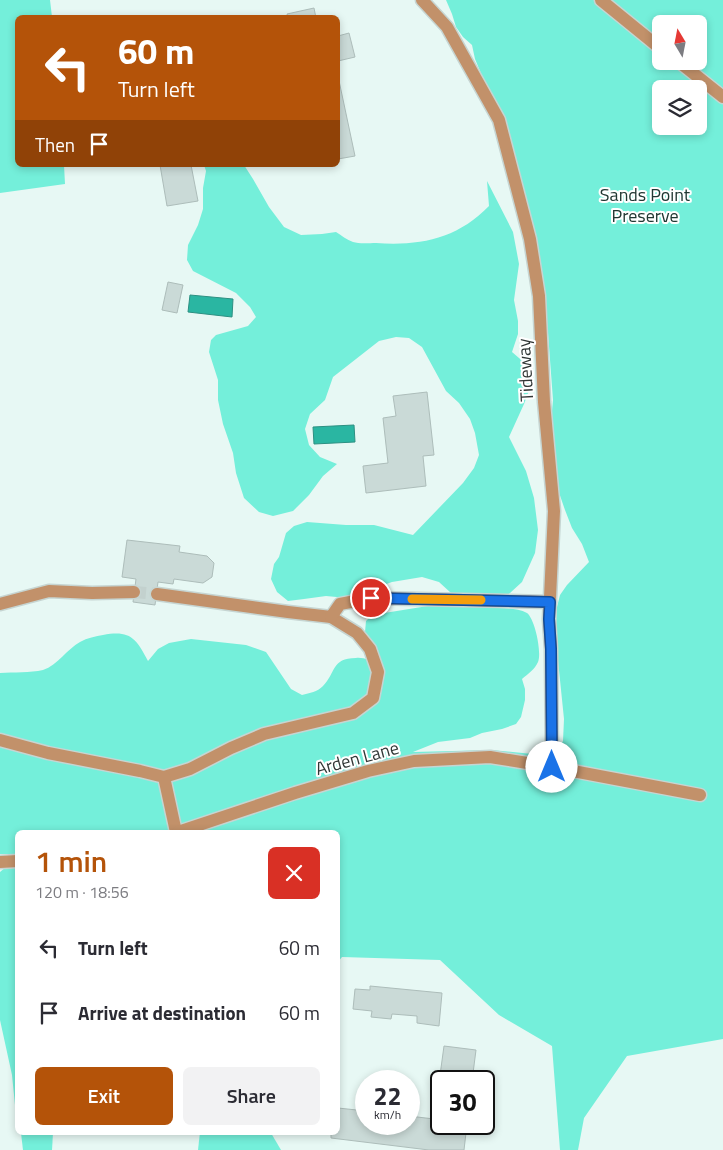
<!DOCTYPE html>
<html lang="en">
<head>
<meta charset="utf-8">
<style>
	body { margin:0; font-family:"Titillium Web",sans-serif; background:#f2f2f3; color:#2b2b33; height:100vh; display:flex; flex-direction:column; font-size:19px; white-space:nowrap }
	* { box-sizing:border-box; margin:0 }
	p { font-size:16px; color:#7c7c81 }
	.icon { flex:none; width:28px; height:28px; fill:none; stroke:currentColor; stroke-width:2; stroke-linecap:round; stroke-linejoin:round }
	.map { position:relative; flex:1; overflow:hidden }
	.sheet { position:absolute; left:15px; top:830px; width:325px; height:305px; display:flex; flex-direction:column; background:#fff; border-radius:8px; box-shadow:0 2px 8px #0003 }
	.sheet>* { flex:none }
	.guide { position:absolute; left:15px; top:15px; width:325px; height:152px; border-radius:8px; box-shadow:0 2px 8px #0003; background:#b45309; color:#fff; overflow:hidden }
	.needle { width:32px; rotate:350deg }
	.tools { position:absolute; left:652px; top:15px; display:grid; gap:10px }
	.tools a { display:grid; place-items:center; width:55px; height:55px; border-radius:8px; background:#fff; box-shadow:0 2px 8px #0003; font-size:25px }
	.speed { position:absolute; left:355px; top:1070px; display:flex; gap:10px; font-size:25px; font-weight:700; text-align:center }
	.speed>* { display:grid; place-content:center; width:65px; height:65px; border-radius:50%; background:#fff; box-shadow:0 2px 8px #0003; line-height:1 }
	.speed small { font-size:12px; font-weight:400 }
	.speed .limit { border:2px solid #111; border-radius:8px; background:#fff; color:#111 }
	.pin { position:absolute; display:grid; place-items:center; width:42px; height:42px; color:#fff; margin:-21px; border:2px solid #fff; border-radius:50%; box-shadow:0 1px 5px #0007 }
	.me { position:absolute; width:55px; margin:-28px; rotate:0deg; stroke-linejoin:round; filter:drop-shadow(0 0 4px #0008) }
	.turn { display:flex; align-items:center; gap:18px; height:105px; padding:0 20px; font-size:22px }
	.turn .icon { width:65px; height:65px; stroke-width:2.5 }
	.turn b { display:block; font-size:35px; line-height:42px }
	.then { display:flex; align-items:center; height:48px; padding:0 20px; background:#0003; gap:10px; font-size:19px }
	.round { display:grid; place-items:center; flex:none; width:52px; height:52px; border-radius:8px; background:#f2f2f3 }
	.head { display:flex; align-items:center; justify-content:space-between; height:85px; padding:0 20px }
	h1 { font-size:30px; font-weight:600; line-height:38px; color:#b45309 }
	.button { display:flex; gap:10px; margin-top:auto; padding:10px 20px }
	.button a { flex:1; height:58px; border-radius:8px; background:#b45309; color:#fff; font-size:20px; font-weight:600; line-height:58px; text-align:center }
	.button a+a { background:#f2f2f3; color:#2b2b33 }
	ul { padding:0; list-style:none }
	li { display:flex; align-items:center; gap:15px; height:65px; padding:0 20px }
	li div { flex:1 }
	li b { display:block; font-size:19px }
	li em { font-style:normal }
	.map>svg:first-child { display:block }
	.green { fill:#74efda; fill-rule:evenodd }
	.water { fill:#2ab6a2; stroke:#2c9082 }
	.building { fill:#cadad7; stroke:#adbdba }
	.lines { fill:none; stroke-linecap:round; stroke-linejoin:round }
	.minor-tunnel { stroke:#c3d1ce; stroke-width:12; stroke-dasharray:12 6; stroke-linecap:butt }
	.minor-casing { stroke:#c6d5d2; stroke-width:15 }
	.minor { stroke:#c2916a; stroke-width:12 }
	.route-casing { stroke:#114b97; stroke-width:12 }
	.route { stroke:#1a73e8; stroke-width:9 }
	.slow { stroke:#f59e0b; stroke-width:9 }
	.labels { text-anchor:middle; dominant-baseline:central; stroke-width:4; stroke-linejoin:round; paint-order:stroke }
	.park-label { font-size:18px; fill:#203732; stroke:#fff }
	.street-label { font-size:18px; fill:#313736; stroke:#fff }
</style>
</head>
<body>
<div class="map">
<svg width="723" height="1150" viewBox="0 0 723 1150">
	<rect width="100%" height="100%" fill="#e7f8f4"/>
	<g class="green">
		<path d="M 0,0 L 50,0 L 52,17 L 18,18 L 18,165 L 64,165 L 65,184 L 0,193 Z"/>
		<path d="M 446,0 L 723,0 L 723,1039 L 627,1056 L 584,1118 L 578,1150 L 560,1150 L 552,1046 L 499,1015 L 440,960 L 342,957 L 338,962 L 338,832 L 18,832 L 17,854 L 0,854 L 0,673 C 14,672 30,673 43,670 C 58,665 67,649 80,642 C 87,638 96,636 103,635 C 130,630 136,638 148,661 L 158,649 L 169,643 L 191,639 L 246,645 L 266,652 L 291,689 L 302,695 C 310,693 317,692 323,686 C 336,673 331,658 356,658 C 363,657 372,661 379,663 L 375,644 L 365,632 L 366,621 L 372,615 L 434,605 L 451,593 L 439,582 L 422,577 L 392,582 L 347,598 L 326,596 L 304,599 L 288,601 L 277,592 L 271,579 L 274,564 L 279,557 L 286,533 L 294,526 L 307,522 L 346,525 L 374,525 L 413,535 L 463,483 L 474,468 L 479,455 L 475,433 L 470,419 L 459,403 L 446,391 L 422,347 L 409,338 L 396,337 L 379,341 L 333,377 L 325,400 L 310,414 L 305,429 L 309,445 L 320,457 L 337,464 L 323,476 L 309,495 L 293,511 L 273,516 L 259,512 L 244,498 L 236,473 L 233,453 L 223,424 L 218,400 L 218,380 L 209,352 L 211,340 L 216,335 L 248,326 L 256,317 L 250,307 L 236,293 L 193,271 L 187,260 L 188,245 L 198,225 L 203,209 L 203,188 L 206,171 L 204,165 L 244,165 L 253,179 L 269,207 L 284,227 L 301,235 L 322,234 L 336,232 C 341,235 347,240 353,242 C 359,244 369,243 376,243 C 420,246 457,239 489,206 L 487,181 L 513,232 L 519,264 L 514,300 L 518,321 L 518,334 L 512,352 L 526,364 L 530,374 L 531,385 L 524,404 L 509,437 L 526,471 L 534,498 L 538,530 L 535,553 L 522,582 L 510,593 L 488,607 C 500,609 516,607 527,613 C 535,619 542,653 538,662 C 535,669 528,674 522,679 L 525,689 L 525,700 L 521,717 L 516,724 L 502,729 L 482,733 L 470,738 L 438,742 L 413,752 L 492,750 L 542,755 L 559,748 L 563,741 L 564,719 L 556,641 L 556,624 L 557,607 L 560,595 L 567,585 L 589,562 L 582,544 L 572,528 L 565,510 L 556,484 L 542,454 L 551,422 L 553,400 L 548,333 L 542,272 L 485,83 L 475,59 L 472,45 L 463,37 L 456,27 L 452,14 ZM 661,24 L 699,24 L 699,61 L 661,61 ZM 661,89 L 699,89 L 699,126 L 661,126 Z"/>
		<path d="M 17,858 L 18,966 L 16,979 L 18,998 L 17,1120 L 16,1115 L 12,1075 L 0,1020 L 0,872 Z"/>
		<path d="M 200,1132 L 271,1133 L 281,1150 L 198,1150 Z"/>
		<path d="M 21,1133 L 53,1133 L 52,1150 L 23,1150 Z"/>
	</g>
	<g class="water">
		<path d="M 190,295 L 233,299 L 232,317 L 188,312 Z"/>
		<path d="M 354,425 L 355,442 L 314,444 L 313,427 Z"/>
	</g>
	<g class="building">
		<path d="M 314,8 L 316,18 L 288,18 L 287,14 Z"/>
		<path d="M 349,33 L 355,57 L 338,61 L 338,35 L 338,36 Z"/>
		<path d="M 338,76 L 355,156 L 338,159 Z"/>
		<path d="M 160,165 L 191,165 L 198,201 L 167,206 Z"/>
		<path d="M 168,282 L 183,285 L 177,313 L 162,310 Z"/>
		<path d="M 427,392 L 434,455 L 423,456 L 426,486 L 366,493 L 363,466 L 388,463 L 383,418 L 396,416 L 393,396 Z"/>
		<path d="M 127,540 L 180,546 L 179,552 L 207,556 L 214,563 L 212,577 L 203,583 L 174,579 L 173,584 L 158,582 L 155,605 L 133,602 L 136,579 L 122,577 Z"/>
		<path d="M 370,986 L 442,993 L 439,1026 L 417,1023 L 417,1016 L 392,1014 L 391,1019 L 371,1017 L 372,1011 L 353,1009 L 355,989 L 370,990 Z"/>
		<path d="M 444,1046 L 476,1050 L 472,1081 L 441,1081 L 441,1124 L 467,1124 L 464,1150 L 429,1150 L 331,1138 L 331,1132 L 338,1132 L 338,1108 L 366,1111 L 366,1124 L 409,1124 L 409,1116 L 434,1119 Z"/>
	</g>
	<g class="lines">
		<path class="minor-tunnel" d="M 134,592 L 157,594"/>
		<defs>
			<g id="minor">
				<path d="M 422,0 L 447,27 L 499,120 L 530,239 L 539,296 L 544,402 L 554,511 L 549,619 L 551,649 L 552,767"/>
				<path d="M 601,0 L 661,49"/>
				<path d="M 678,61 L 723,97"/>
				<path d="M 157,594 L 288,612 L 331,617 L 357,633 L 370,649 L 378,672 L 373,698 L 353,713 L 264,734 L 231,748 L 190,769 L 164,777"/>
				<path d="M 0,604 L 49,591 L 92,593 L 134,592"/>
				<path d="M 331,617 L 340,604 L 371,598 L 550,602"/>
				<path d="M 0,740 L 48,753 L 140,771 L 164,777 L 176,832"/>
				<path d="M 178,832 L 295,793 L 368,771 L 414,761 L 490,757 L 552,767 L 700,795"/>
				<path d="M 0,862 L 18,861"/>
			</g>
		</defs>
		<use href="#minor" class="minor-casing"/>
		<use href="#minor" class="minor"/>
	</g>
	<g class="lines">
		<defs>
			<path id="route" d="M 371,598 L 550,602 L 549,619 L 551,649 L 552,767"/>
		</defs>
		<use href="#route" class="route-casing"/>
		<use href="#route" class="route"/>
		<path class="slow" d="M 412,599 L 481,600"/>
	</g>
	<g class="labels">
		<g class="park-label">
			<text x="645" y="194">Sands Point<tspan x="645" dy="21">Preserve</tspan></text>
		</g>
		<g class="street-label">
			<text transform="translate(525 370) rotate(-93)">Tideway</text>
			<text transform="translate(357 758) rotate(-15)">Arden Lane</text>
		</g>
	</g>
</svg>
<div class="tools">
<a><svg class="needle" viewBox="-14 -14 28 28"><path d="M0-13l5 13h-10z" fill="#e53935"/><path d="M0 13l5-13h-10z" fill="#7c7c81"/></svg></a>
<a><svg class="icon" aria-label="layers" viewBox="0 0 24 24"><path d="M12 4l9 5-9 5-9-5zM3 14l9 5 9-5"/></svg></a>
</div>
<div class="speed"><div>22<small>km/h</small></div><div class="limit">30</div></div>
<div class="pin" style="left:371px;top:598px;background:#d93025"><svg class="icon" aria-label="arrive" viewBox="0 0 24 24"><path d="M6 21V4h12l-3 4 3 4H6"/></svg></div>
<svg class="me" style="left:552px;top:767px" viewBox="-20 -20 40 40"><circle r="19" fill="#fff"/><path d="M0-13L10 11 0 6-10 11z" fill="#1a73e8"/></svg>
<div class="guide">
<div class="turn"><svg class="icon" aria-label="left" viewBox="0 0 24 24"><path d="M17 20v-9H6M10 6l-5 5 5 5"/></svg><div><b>60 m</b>Turn left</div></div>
<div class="then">Then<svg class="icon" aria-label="arrive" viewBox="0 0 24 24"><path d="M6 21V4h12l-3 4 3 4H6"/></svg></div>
</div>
<section class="sheet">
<div class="head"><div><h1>1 min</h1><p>120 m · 18:56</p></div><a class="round" style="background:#d93025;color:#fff"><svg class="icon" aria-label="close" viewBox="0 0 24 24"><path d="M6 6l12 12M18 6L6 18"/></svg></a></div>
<ul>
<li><svg class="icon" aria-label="left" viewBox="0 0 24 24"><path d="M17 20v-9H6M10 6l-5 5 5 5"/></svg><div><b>Turn left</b></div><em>60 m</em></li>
<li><svg class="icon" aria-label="arrive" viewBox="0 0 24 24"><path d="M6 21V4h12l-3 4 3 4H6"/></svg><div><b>Arrive at destination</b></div><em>60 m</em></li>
</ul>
<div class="button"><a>Exit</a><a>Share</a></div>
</section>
</div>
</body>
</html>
